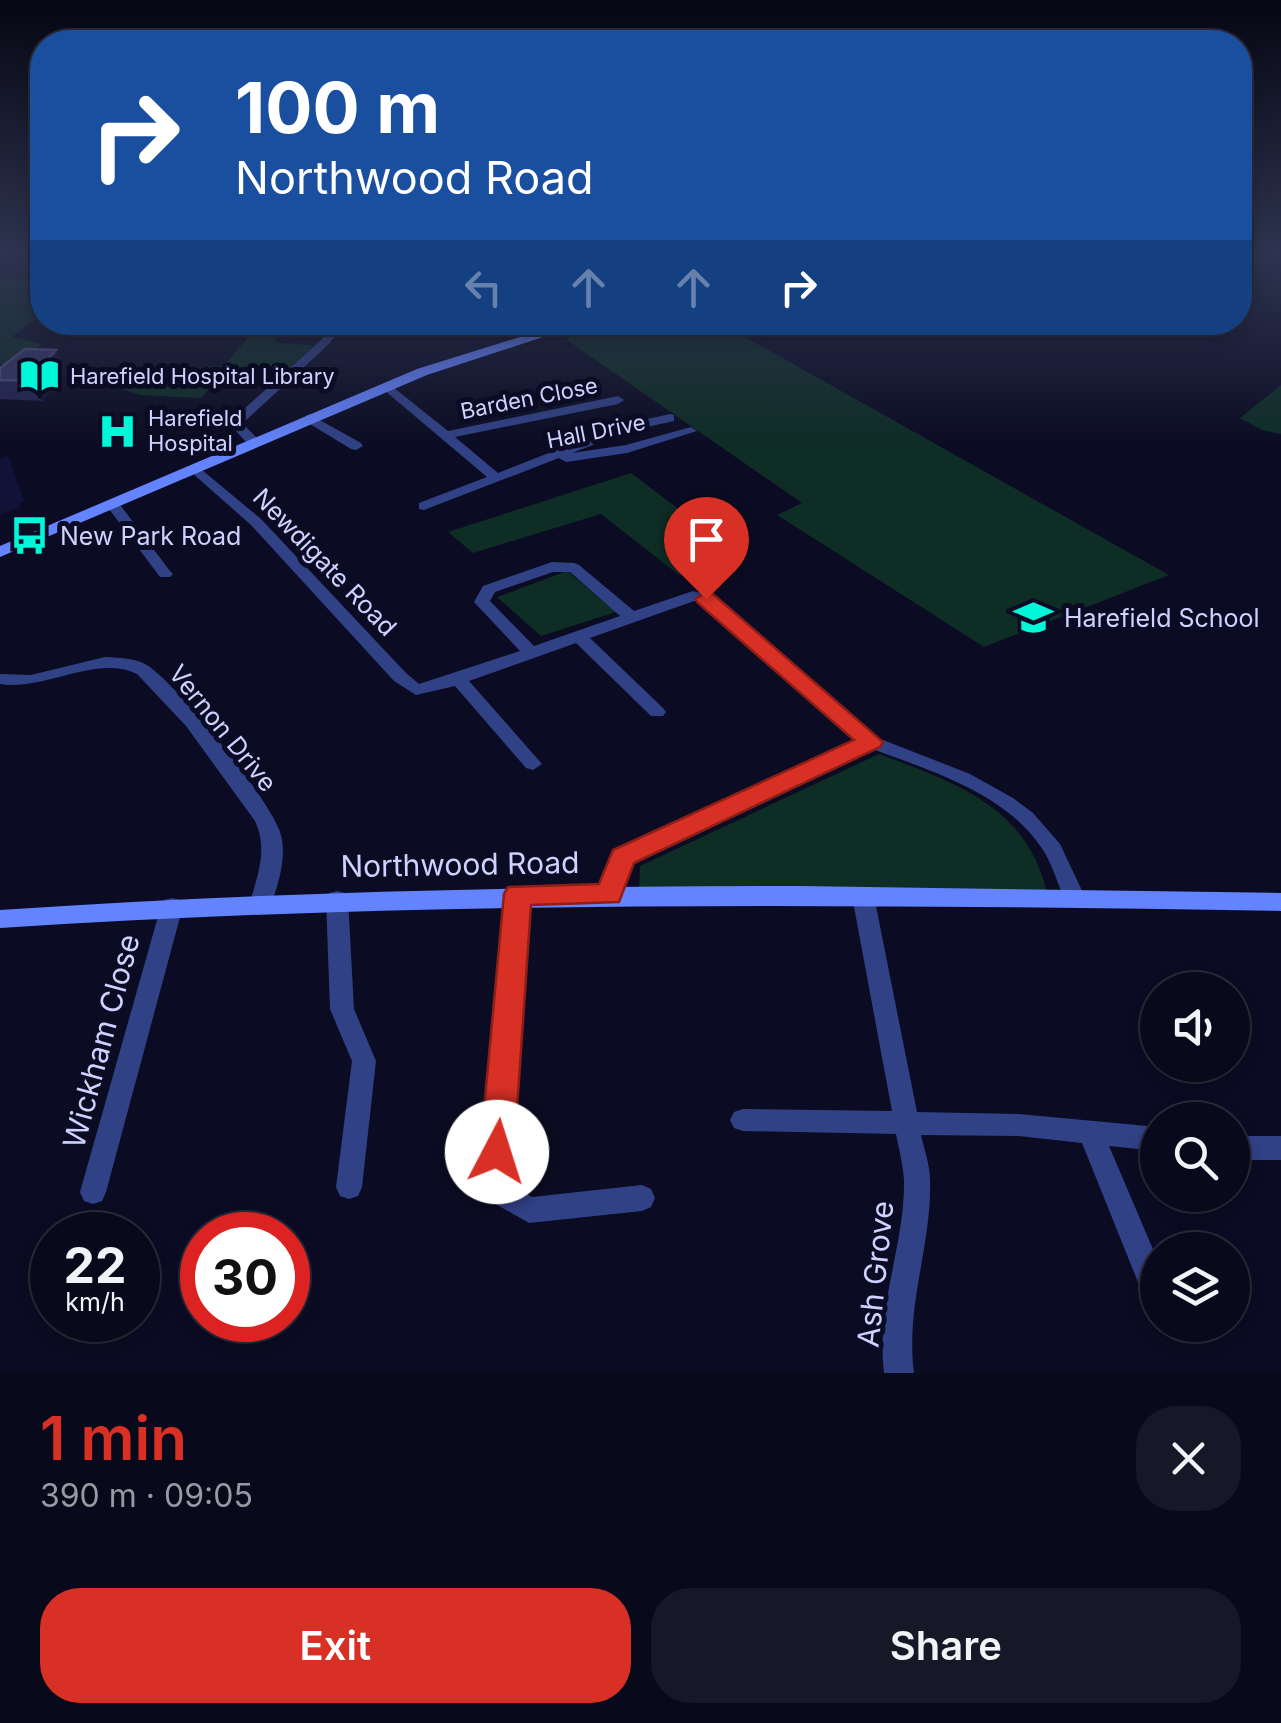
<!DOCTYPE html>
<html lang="en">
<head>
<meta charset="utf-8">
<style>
	body { margin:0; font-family:Inter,sans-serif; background:#161727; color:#f1f3f6; height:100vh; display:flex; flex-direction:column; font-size:38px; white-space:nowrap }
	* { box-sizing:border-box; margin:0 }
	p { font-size:32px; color:#989aa2 }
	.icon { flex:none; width:55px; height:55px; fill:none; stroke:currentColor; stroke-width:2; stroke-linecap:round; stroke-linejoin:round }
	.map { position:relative; height:1373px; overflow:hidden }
	.panel { display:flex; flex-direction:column; background:#08091a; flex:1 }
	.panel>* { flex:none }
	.guide { position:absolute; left:30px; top:30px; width:1222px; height:305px; border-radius:40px; box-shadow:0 5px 15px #0003,0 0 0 2px #292a39; background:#1a4fa0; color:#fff; overflow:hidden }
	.fabs { position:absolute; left:1140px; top:972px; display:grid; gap:20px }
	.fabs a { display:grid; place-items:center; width:110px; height:110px; border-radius:50%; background:#08091a; box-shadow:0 5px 15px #0003,0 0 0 2px #292a39; font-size:50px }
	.speed { position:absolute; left:30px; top:1212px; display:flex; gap:20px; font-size:50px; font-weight:700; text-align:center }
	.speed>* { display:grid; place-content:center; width:130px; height:130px; border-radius:50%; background:#08091a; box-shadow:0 5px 15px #0003,0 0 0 2px #292a39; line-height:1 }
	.speed small { font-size:25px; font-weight:400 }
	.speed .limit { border:15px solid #d22; background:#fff; color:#111 }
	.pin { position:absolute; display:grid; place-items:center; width:85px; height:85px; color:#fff; margin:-102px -42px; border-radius:50% 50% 50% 0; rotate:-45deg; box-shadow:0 0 10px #0007 }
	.pin .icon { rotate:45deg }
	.me { position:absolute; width:110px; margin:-55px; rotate:5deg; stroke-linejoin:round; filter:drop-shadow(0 0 8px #0008) }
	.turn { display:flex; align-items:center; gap:35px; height:210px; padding:0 40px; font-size:45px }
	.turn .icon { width:130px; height:130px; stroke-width:2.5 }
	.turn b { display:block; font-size:70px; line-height:85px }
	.lanes { display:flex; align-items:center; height:95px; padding:0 40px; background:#0003; justify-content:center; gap:50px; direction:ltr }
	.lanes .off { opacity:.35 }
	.round { display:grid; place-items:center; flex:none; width:105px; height:105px; border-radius:40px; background:#161727 }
	.summary { display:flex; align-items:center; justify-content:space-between; height:170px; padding:0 40px }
	h1 { font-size:60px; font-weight:600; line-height:75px; color:#d93025 }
	.action { display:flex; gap:20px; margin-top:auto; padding:20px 40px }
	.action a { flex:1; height:115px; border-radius:40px; background:#d93025; color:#fff; font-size:40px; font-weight:600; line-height:115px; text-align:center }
	.action a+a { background:#161727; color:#f1f3f6 }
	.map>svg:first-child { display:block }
	.green { fill:#0e2d25 }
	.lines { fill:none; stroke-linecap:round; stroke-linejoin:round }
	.street { fill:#314186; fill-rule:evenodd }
	.secondary { fill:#6483ff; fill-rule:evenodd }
	.wall { fill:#222352 }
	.shaded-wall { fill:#111237 }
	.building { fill:#343665; stroke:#4c4e7d; stroke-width:2.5 }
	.route { fill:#d93025; stroke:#8d1f18; stroke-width:2.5 }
	.labels { text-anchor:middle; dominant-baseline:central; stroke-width:10; stroke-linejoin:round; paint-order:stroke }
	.far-poi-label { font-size:22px; fill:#cdd2ff; stroke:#0b0c23; text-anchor:start }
	.far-street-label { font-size:22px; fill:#cdd2ff; stroke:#0b0c23 }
	.poi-label { font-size:25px; fill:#cdd2ff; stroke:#0b0c23; text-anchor:start }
	.street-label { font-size:25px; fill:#cdd2ff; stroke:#0b0c23 }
	.near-street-label { font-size:30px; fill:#cdd2ff; stroke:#0b0c23 }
</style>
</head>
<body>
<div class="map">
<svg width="1281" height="1373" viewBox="0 0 1281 1373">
	<rect width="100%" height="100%" fill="#0b0c23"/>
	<g class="green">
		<path d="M 0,276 L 42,278 L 42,319 L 37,318 L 12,337 L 42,344 L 23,362 L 0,364 Z"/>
		<path d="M 268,323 L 329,323 L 319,335 L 273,335 L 277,343 L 314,345 L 271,385 L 216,381 L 201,398 L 141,395 L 121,389 L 123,377 L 155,370 L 223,366 L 248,338 L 236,324 L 268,326 Z"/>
		<path d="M 607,323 L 720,323 L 1169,575 L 984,647 L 777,515 L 802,503 L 567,340 L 572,333 Z"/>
		<path d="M 1281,385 L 1281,434 L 1262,430 L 1240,418 Z"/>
		<path d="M 631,473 L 739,555 L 679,575 L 601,514 L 473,553 L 448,532 Z"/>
		<path d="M 567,571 L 616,612 L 541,636 L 497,597 Z"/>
		<path d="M 879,754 C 956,783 1028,806 1048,896 L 639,891 L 640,866 Z"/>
	</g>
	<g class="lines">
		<g class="street">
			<path d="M 334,322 L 345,322 L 329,344 L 245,421 L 244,425 L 261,442 L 259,445 L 249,445 L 231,426 L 235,417 L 321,340 Z"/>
			<path d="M 393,322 L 405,322 L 400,328 L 408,332 L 408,336 L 388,331 L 386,329 Z"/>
			<path d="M 388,383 L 448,431 L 618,396 L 624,400 L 618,404 L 455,437 L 498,473 L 620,425 L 670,414 L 674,415 L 674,421 L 629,431 L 572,453 L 626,445 L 691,427 L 697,431 L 627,453 L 566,462 L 559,458 L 424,510 L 419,509 L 419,503 L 487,477 L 384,390 L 382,387 Z"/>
			<path d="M 309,414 L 361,443 L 363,446 L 356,450 L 351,449 L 305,421 L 303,418 Z"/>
			<path d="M 196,465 L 261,519 L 406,673 L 419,684 L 520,651 L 474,602 L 483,586 L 552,562 L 574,563 L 579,565 L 634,611 L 693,591 L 712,596 L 878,738 L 970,774 L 1013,798 L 1033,813 L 1060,844 L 1086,899 L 1083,905 L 1075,907 L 1067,905 C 1058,886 1053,864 1041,847 C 1005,793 929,770 872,749 L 632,862 L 617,900 L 609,902 L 601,900 L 598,894 L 616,852 L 858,741 L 701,603 L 694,601 L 590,638 L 663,708 L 666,712 L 663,716 L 651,716 L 576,643 L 469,681 L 542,764 L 533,770 L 526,768 L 455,686 L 416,695 L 394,681 L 251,525 L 191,472 L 189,469 ZM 553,572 L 570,572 L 620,616 L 534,646 L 490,601 L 495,592 Z"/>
			<path d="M 113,501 L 118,502 L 170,571 L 173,574 L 170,577 L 160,577 L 106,505 Z"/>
			<path d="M 105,657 C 121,658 138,658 150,667 C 181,690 268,797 280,832 C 288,854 278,888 269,908 L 261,910 L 253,908 L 250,902 C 258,874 268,849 255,821 L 186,726 L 137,674 C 96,654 46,691 0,684 L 0,674 L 31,675 Z"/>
			<path d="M 518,887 L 526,889 L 529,895 L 508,1183 L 532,1197 L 642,1185 L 651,1189 L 655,1198 L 651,1207 L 642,1211 L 529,1223 L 485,1198 L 481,1189 L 507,895 L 510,889 Z"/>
			<path d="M 863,888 L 871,890 L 874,896 L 917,1112 L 1019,1114 L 1158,1127 L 1158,1151 L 1109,1146 L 1158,1261 L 1158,1311 L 1148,1307 L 1082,1143 L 1019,1136 L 921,1135 C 924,1149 930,1165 930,1180 C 932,1246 905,1305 914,1373 L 884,1373 C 876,1304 905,1246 904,1180 C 903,1165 899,1149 896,1134 L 743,1131 L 734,1128 L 730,1120 L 734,1112 L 743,1109 L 892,1111 L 852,896 L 855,890 Z"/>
			<path d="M 337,891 L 345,893 L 348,899 L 354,1009 L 376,1061 L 362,1187 L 358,1196 L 349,1199 L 340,1196 L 336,1187 L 352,1061 L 330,1009 L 326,899 L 329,893 Z"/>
			<path d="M 172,898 L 180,900 L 183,906 L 106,1192 L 102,1201 L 93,1204 L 84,1201 L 80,1192 L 161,906 L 164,900 Z"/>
			<rect x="1232" y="1136" width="49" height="24"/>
		</g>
		<g class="secondary">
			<path d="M 568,322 L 589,322 L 427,375 L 0,557 L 0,546 L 417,369 Z"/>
			<path d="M 800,886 L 1281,893 L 1281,911 C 853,904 427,900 0,928 L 0,910 C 267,892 533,886 800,886 Z"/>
		</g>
	</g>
	<path class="wall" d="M 56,350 L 62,369 L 52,382 L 54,388 L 42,401 L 0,399 L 0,368 Z"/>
	<g class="shaded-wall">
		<path d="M 56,350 L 62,369 L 52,382 L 54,388 L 42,401 L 36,381 L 40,368 Z"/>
		<path d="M 8,455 L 24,501 L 19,504 L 20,507 L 0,515 L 0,459 Z"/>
	</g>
	<path class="building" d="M 25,349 L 56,350 L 40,368 L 48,369 L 36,381 L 0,380 L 0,368 Z"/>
	<linearGradient id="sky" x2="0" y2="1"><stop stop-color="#060713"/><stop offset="0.57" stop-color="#2e3450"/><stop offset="1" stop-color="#2e3450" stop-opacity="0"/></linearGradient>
	<rect width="1281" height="448" fill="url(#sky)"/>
	<path class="route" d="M 706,593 L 713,594 L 883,742 L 880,747 L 634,863 L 619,902 L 531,905 L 514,1152 L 509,1163 L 497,1167 L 485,1163 L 480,1152 L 504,894 L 508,887 L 599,884 L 613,850 L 854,740 L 698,603 L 695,599 Z"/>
	<defs>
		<symbol id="library-bare" viewBox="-9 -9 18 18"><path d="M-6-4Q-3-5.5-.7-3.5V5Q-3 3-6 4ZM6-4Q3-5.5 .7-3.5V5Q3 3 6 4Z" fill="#00f8d8" stroke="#0b0c23" stroke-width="2.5" paint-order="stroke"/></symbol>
		<symbol id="hospital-bare" viewBox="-9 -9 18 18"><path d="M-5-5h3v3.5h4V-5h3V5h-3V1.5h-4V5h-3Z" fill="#00f8d8" stroke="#0b0c23" stroke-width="2.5" paint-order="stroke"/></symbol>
		<symbol id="bus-bare" viewBox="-9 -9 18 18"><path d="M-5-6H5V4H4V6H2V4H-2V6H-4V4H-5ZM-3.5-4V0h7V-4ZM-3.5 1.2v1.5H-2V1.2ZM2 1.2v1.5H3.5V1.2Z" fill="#00f8d8" stroke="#0b0c23" stroke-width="2.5" paint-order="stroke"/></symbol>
		<symbol id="school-bare" viewBox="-9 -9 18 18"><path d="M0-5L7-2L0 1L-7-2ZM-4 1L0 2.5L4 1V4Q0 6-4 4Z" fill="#00f8d8" stroke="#0b0c23" stroke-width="2.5" paint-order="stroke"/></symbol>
	</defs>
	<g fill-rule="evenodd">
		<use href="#library-bare" x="12" y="348" width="55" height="55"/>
		<use href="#hospital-bare" x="90" y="404" width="55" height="55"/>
		<use href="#bus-bare" x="2" y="508" width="55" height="55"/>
		<use href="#school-bare" x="1006" y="590" width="55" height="55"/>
	</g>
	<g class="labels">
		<g class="far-poi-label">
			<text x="70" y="376">Harefield Hospital Library</text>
			<text x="148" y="418">Harefield<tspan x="148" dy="25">Hospital</tspan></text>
		</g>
		<g class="far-street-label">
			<text transform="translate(529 398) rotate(-11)">Barden Close</text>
			<text transform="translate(596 431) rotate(-11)">Hall Drive</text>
		</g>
		<g class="poi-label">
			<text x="60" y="536">New Park Road</text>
			<text x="1064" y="618">Harefield School</text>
		</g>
		<g class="street-label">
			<text transform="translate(325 562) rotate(46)">Newdigate Road</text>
			<text transform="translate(223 728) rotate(51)">Vernon Drive</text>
		</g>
		<g class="near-street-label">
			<text transform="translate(460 864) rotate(-1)">Northwood Road</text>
			<text transform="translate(101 1041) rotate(-75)">Wickham Close</text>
			<text transform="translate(875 1274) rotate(-84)">Ash Grove</text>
		</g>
	</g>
</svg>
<div class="fabs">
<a><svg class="icon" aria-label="sound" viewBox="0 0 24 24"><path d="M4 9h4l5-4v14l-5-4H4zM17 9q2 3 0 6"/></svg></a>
<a><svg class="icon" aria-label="search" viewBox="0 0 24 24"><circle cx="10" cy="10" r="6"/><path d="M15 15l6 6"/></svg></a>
<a><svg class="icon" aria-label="layers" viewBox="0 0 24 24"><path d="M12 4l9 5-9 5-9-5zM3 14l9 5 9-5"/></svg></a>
</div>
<div class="speed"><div>22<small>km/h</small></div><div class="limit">30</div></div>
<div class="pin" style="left:706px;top:599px;background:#d93025"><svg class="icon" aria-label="arrive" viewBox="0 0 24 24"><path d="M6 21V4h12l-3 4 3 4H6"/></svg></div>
<svg class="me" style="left:497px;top:1152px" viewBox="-20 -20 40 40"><circle r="19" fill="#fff"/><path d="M0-13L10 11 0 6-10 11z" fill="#d93025"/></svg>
<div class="guide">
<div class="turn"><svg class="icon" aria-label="right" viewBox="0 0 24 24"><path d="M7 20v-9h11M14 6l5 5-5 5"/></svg><div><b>100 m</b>Northwood Road</div></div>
<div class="lanes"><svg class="icon off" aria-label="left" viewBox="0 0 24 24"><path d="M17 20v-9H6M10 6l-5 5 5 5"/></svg><svg class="icon off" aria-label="ahead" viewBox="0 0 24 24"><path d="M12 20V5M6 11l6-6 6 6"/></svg><svg class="icon off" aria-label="ahead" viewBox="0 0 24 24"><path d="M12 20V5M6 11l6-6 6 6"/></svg><svg class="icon" aria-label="right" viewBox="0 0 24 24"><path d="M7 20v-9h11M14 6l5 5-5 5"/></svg></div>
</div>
</div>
<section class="panel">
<div class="summary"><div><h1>1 min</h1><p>390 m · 09:05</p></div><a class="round"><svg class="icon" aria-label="close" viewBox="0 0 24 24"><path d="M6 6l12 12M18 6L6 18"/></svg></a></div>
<div class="action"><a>Exit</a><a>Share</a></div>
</section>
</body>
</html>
